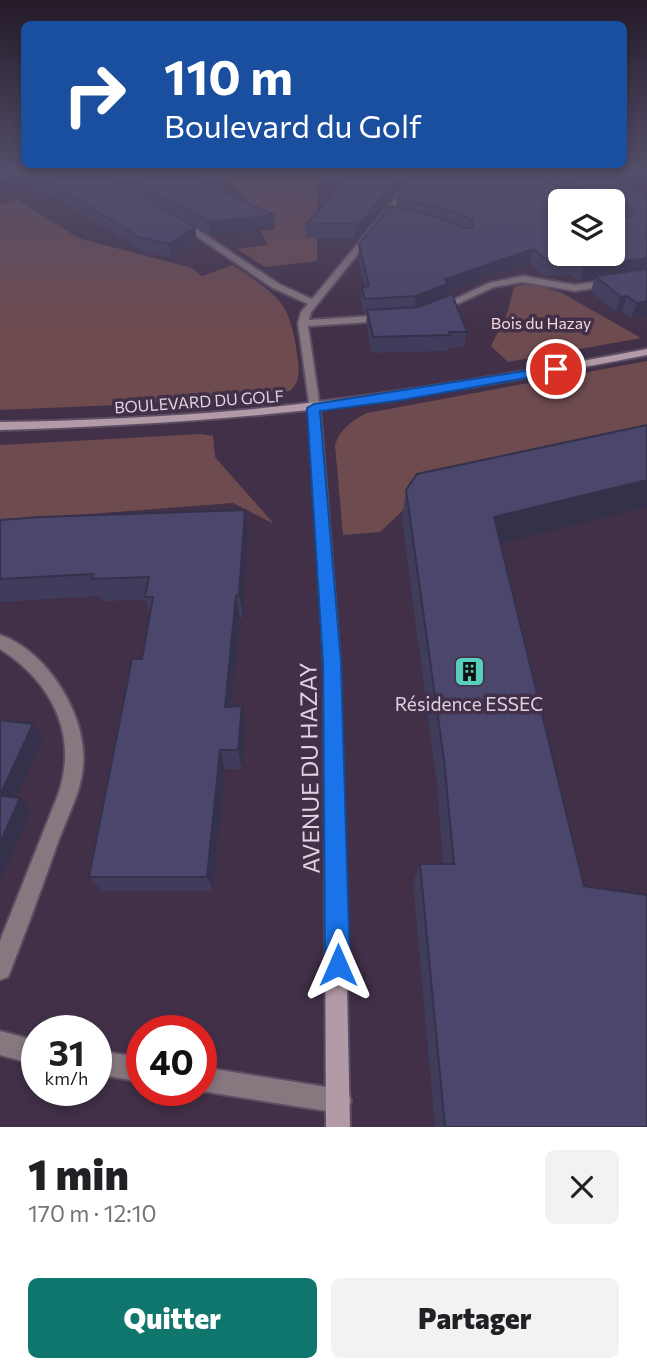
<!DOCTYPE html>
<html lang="fr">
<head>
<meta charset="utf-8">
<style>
	body { margin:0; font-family:Commissioner,sans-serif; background:#f2f2f2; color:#202124; height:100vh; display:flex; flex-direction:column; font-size:26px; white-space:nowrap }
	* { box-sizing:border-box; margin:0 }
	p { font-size:23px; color:#757577 }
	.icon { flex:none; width:38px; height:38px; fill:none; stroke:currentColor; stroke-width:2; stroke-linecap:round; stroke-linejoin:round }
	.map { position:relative; height:1127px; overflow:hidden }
	.drawer { display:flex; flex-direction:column; background:#fff; flex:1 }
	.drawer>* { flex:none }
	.banner { position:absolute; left:21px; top:21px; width:606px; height:147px; border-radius:10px; box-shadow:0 4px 10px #0003; background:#1a4fa0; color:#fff; overflow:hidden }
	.tools { position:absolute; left:548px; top:189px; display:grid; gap:14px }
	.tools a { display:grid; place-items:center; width:77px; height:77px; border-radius:10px; background:#fff; box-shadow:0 4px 10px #0003; font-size:35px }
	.speed { position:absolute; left:21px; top:1015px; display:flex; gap:14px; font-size:35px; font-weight:700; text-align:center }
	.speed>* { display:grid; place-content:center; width:91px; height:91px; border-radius:50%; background:#fff; box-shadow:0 4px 10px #0003; line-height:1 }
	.speed small { font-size:18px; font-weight:400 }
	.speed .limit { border:10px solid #d22; background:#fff; color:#111 }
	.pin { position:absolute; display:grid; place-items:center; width:60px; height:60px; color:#fff; margin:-30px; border:4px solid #fff; border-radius:50%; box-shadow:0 2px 7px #0007 }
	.me { position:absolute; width:77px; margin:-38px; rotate:0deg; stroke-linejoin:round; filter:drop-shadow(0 0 5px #0008) }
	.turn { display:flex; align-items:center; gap:24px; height:147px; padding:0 28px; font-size:32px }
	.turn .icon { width:91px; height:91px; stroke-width:2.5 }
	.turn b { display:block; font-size:49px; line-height:60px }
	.round { display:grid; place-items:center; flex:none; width:74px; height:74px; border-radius:10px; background:#f2f2f2 }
	.overview { display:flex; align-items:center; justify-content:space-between; height:119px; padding:0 28px }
	h1 { font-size:42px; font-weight:800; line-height:52px }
	.cta { display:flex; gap:14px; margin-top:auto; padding:14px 28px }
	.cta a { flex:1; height:80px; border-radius:10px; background:#0f766e; color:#fff; font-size:28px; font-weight:800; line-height:80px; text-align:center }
	.cta a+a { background:#f2f2f2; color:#202124 }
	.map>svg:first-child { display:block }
	.green { fill:#6e4b4f }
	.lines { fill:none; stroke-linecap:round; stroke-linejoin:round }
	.street-casing { stroke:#5d4d64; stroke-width:4 }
	.secondary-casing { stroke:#5d4d64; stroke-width:4 }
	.street { fill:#86787f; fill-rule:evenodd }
	.secondary { fill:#b29ba7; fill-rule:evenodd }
	.wall { fill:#403c5c }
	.shaded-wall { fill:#34314b }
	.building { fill:#4b466b; stroke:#34314b; stroke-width:2; fill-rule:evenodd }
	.route { fill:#1a73e8; stroke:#114b97; stroke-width:2 }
	.labels { text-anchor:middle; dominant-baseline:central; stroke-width:7; stroke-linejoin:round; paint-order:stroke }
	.far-park-label { font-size:16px; fill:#f6d5d9; stroke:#413048 }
	.far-street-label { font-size:16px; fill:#ddd3e1; stroke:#413048 }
	.poi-label { font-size:19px; fill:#ddd3e1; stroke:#413048 }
	.near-street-label { font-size:23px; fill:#ddd3e1; stroke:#413048 }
</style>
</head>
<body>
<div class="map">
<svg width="647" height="1127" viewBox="0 0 647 1127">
	<rect width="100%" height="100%" fill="#413048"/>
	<g class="green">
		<path d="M 218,172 L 317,172 L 317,261 L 265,267 L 237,249 L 267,245 L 247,200 Z"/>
		<path d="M 17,199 L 78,238 L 192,268 L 202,276 L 233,265 C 280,297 291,302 298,361 C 299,373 300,382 290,391 L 212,401 L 0,410 L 0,205 Z"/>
		<path d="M 529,283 L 562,293 L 641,338 L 508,362 L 491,346 L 507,314 L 514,287 Z"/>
		<path d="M 647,361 L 647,439 L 434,481 L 380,532 L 343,535 L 335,445 C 341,428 351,421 367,413 Z"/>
		<path d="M 201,434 L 213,436 L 215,457 L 274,524 L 233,503 L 0,521 L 0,445 Z"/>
	</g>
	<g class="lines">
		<defs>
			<g id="street">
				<path d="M 5,172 L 17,172 L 0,178 L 0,174 Z"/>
				<path d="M 417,172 L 424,172 L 311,312 L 309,320 L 385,315 L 390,318 L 385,321 L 308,326 L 320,408 L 314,411 L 310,410 L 298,323 L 301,312 L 308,304 L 273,288 L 177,223 L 184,221 L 279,284 L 312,299 Z"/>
				<path d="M 647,274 L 647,280 L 575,291 L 523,282 L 494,287 L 442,311 L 434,309 L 489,283 L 523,276 L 575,285 Z"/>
				<path d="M 0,635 C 48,651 88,717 83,766 C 81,793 67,817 58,842 C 42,887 26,932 8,977 L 0,980 L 0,941 L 58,795 C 79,735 52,682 0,649 Z"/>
				<path d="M 0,1031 L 37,1041 L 37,1065 L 0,1055 Z"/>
				<path d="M 96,1050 L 142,1058 L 142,1082 L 96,1074 Z"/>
				<path d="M 201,1067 L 339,1089 L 348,1092 L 351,1101 L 348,1110 L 339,1113 L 201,1091 Z"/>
			</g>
			<path id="secondary" d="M 647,349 L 647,355 C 538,376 429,396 320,408 L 340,663 L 350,1127 L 326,1127 L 324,663 L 309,410 C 206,421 103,427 0,430 L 0,422 C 81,421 162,417 243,410 C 379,397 513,374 647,349 Z"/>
		</defs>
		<use href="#street" class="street-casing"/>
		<use href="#secondary" class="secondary-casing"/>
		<use href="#street" class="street"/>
		<use href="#secondary" class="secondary"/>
	</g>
	<g class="wall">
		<path d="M 18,172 L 180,172 L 274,215 L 275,229 L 211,236 L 195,227 L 197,241 L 172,258 L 142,251 L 18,174 Z"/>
		<path d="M 354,172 L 413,172 L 355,243 L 353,238 L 306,238 L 306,224 Z"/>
		<path d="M 416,172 L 596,172 L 621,185 L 647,196 L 647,315 L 631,318 L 622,311 L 615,312 L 591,291 L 594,280 L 579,282 L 570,274 L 544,276 L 530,263 L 446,292 L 445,296 L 467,332 L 464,347 L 448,348 L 448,351 L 372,353 L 366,325 L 367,314 L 364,314 L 361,301 L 362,287 L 365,286 L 358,258 L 359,244 L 396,208 L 397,199 Z"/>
		<path d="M 406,490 L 501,543 L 584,886 L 647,1127 L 435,1127 L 413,882 L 420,864 L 443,864 L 437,784 L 402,520 Z"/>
		<path d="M 0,520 L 248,533 L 243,617 L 240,618 L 231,707 L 246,726 L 242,769 L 225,769 L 213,891 L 102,891 L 89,877 L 142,659 L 150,612 L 146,600 L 102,601 L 100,596 L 0,602 Z"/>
	</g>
	<g class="shaded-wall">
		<path d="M 404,172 L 413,172 L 355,243 L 355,229 Z"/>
		<path d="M 274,215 L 275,229 L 211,236 L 209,222 Z"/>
		<path d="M 195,227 L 197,241 L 172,258 L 169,244 Z"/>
		<path d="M 533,249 L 530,263 L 446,292 L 445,299 L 414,311 L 416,296 L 445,279 Z"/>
		<path d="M 647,258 L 647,272 L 595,276 L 594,280 L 579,282 L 584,267 Z"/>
		<path d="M 627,296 L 622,311 L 615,312 L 621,297 Z"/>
		<path d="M 647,301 L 647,315 L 631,318 L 637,303 Z"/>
		<path d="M 647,480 L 647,507 L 486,547 L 494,517 Z"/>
		<path d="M 245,510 L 248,533 L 243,617 L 239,595 Z"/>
		<path d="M 236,596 L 240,618 L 229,726 L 225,707 Z"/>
		<path d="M 242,706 L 246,726 L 242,769 L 238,750 Z"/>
		<path d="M 33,724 L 43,738 L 11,808 L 0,796 L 0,795 Z"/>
		<path d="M 220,750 L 225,769 L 213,891 L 207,877 Z"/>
		<path d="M 20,798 L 31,810 L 0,882 L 0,843 Z"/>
	</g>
	<g class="building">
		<path d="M 33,172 L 98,172 L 195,227 L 169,244 L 139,237 Z"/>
		<path d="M 118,172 L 180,172 L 274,215 L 209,222 Z"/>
		<path d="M 354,172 L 404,172 L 355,229 L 354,224 L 306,224 Z"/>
		<path d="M 416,172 L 514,172 L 568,190 L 579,190 L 581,186 L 540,172 L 596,172 L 622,182 L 618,184 L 647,196 L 647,258 L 584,267 L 574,259 L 548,261 L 533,249 L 445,279 L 447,284 L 416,296 L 365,299 L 362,287 L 369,286 L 359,244 L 390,206 L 440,218 L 464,228 L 473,228 L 472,220 L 447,209 L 397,199 ZM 560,201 L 612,201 L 612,254 L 560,254 ZM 615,203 L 633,209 L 635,214 L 628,218 L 615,213 Z"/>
		<path d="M 647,269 L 647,301 L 637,303 L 627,296 L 621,297 L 595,276 Z"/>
		<path d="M 452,294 L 467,332 L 449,332 L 450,335 L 373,337 L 367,310 L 419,307 Z"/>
		<path d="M 647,425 L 647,480 L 494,517 L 584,886 L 647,895 L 647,1127 L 445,1127 L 420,864 L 454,864 L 444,760 L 406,490 L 417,474 Z"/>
		<path d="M 245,510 L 239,595 L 236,596 L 225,707 L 242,706 L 238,750 L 220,750 L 207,877 L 89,877 L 132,659 L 142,659 L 153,597 L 145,597 L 149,577 L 92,579 L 93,574 L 0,579 L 0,520 L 40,517 Z"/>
		<path d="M 0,720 L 33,724 L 0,795 Z"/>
		<path d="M 0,796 L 20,798 L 0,843 Z"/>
	</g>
	<linearGradient id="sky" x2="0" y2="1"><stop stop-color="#241a28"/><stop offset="0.52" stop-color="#544e6a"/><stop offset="1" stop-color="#544e6a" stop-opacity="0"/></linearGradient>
	<rect width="647" height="330" fill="url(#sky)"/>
	<path class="route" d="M 556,366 L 560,367 L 560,372 L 402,400 L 320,411 L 341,663 L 350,965 L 346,974 L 338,977 L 329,974 L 325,965 L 323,663 L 307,408 L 314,404 Z"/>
	<defs>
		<symbol id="building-square" viewBox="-11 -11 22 22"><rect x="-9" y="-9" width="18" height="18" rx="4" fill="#5acebd" stroke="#413048"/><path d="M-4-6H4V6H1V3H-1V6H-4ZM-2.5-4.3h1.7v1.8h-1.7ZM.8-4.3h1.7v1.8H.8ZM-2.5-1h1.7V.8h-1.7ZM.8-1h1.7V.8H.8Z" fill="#111"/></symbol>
	</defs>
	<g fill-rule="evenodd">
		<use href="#building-square" x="452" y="654" width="35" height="35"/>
	</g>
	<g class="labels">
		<g class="far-park-label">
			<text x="541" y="322">Bois du Hazay</text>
		</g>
		<g class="far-street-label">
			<text transform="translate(199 401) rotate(-4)">BOULEVARD DU GOLF</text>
		</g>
		<g class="poi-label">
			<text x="469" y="703">Résidence ESSEC</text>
		</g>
		<g class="near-street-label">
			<text transform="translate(309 768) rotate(-91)">AVENUE DU HAZAY</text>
		</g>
	</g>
</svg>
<div class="tools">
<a><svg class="icon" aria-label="layers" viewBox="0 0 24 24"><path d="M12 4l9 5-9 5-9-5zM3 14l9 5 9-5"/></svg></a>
</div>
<div class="speed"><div>31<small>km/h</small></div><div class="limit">40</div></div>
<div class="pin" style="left:556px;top:369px;background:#d93025"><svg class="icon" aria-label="arrive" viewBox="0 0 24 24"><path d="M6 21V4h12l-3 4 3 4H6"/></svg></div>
<svg class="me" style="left:338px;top:965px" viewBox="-20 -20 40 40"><path d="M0-17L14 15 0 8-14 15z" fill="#1a73e8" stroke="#fff" stroke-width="4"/></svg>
<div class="banner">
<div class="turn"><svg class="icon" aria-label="right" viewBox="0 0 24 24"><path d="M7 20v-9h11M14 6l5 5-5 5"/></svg><div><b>110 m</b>Boulevard du Golf</div></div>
</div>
</div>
<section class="drawer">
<div class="overview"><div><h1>1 min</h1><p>170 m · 12:10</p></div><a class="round"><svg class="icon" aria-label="close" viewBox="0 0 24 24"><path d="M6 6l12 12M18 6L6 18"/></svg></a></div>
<div class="cta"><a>Quitter</a><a>Partager</a></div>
</section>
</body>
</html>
